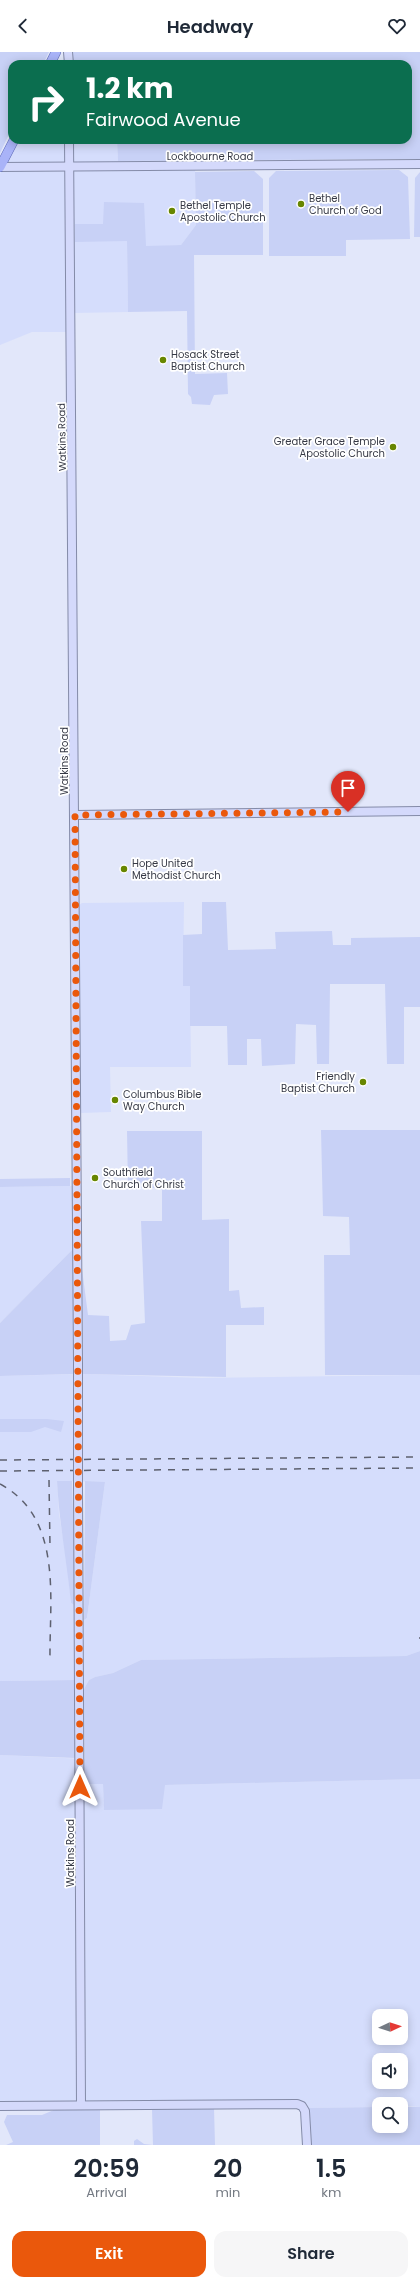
<!DOCTYPE html>
<html lang="en">
<head>
<meta charset="utf-8">
<style>
	body { margin:0; font-family:Poppins,sans-serif; background:#f6f6f7; color:#1f2937; height:100vh; display:flex; flex-direction:column; font-size:15px; white-space:nowrap }
	* { box-sizing:border-box; margin:0 }
	p { font-size:13px; color:#747a83 }
	.icon { flex:none; width:22px; height:22px; fill:none; stroke:currentColor; stroke-width:2; stroke-linecap:round; stroke-linejoin:round }
	.map { position:relative; height:2093px; overflow:hidden }
	.details { display:flex; flex-direction:column; background:#fff; flex:1 }
	.details>* { flex:none }
	.banner { position:absolute; left:8px; top:8px; width:404px; height:84px; border-radius:12px; box-shadow:0 2px 10px #0003; background:#0b6e4f; color:#fff; overflow:hidden }
	.needle { width:26px; rotate:86deg }
	.controls { position:absolute; left:372px; top:1957px; display:grid; gap:8px }
	.controls a { display:grid; place-items:center; width:36px; height:36px; border-radius:8px; background:#fff; box-shadow:0 2px 10px #0003; font-size:20px }
	.pin { position:absolute; display:grid; place-items:center; width:34px; height:34px; color:#fff; margin:-41px -17px; border-radius:50% 50% 50% 0; rotate:-45deg; box-shadow:0 0 4px #0007 }
	.pin .icon { rotate:45deg }
	.me { position:absolute; width:44px; margin:-22px; rotate:0deg; stroke-linejoin:round; filter:drop-shadow(0 0 3px #0008) }
	.turn { display:flex; align-items:center; gap:14px; height:84px; padding:0 12px; font-size:18px }
	.turn .icon { width:52px; height:52px; stroke-width:2.5 }
	.turn b { display:block; font-size:28px; line-height:34px }
	.eta { display:flex; justify-content:space-evenly; align-items:center; height:68px; text-align:center }
	.eta b { font-size:24px; font-weight:600; line-height:28px }
	.action { display:flex; gap:8px; margin-top:auto; padding:8px 12px }
	.action a { flex:1; height:46px; border-radius:12px; background:#ea580c; color:#fff; font-size:16px; font-weight:600; line-height:46px; text-align:center }
	.action a+a { background:#f6f6f7; color:#1f2937 }
	header { display:flex; justify-content:space-between; align-items:center; height:52px; padding:0 12px; background:#fff; font-size:18px; font-weight:600 }
	.map>svg:first-child { display:block }
	.built { fill:#d5ddfc; fill-rule:evenodd }
	.green { fill:#c8d1f6 }
	.lines { fill:none; stroke-linecap:round; stroke-linejoin:round }
	.secondary-casing { stroke:#848ba8; stroke-width:10 }
	.primary-casing { stroke:#5b67b6; stroke-width:10 }
	.secondary { stroke:#d4d9fb; stroke-width:8 }
	.primary { stroke:#a9b3f8; stroke-width:9 }
	.rail { stroke:#5d606e; stroke-width:1.5; stroke-dasharray:7 7; stroke-linecap:butt }
	.secondary-bridge-casing { stroke:#848ba8; stroke-width:10; stroke-linecap:butt }
	.secondary-bridge { stroke:#d4d9fb; stroke-width:8 }
	.route { stroke:#ea580c; stroke-width:7; stroke-dasharray:0 12.6 }
	.poi-dot { fill:#678600; stroke:#fff; stroke-width:1.5 }
	.labels { text-anchor:middle; dominant-baseline:central; stroke-width:3.5; stroke-linejoin:round; paint-order:stroke }
	.street-label { font-size:10px; fill:#363945; stroke:#fff }
	.poi-label { font-size:10px; fill:#363945; stroke:#fff; text-anchor:start }
</style>
</head>
<body>
<header><svg class="icon" aria-label="back" viewBox="0 0 24 24"><path d="M15 5l-7 7 7 7"/></svg>Headway<svg class="icon" aria-label="heart" viewBox="0 0 24 24"><path d="M12 20l-8-8c-3-5 5-10 8-4 3-6 11-1 8 4z"/></svg></header>
<div class="map">
<svg width="420" height="2093" viewBox="0 0 420 2093">
	<rect width="100%" height="100%" fill="#e2e7fa"/>
	<g class="built">
		<path d="M 17,88 L 117,88 L 118,109 L 195,108 L 196,173 L 181,193 L 146,195 L 103,172 L 75,189 L 127,189 L 128,260 L 74,261 L 73,280 L 32,280 L 0,293 L 0,122 Z"/>
		<path d="M 184,850 L 183,927 L 183,933 L 190,933 L 191,1015 L 110,1015 L 111,1060 L 80,1061 L 78,854 L 82,851 Z"/>
		<path d="M 73,1134 L 73,1197 L 0,1271 L 0,1135 Z"/>
		<path d="M 83,1322 L 201,1326 L 420,1323 L 420,1599 L 406,1604 L 141,1608 L 113,1621 L 95,1625 L 89,1628 L 84,1637 L 84,1568 L 87,1566 L 105,1430 L 57,1429 L 59,1462 L 67,1510 L 71,1551 L 76,1554 L 75,1628 L 0,1629 L 0,1324 Z"/>
		<path d="M 0,1703 L 85,1707 L 85,1731 L 103,1732 L 104,1757 L 165,1733 L 420,1727 L 420,2055 L 379,2052 L 379,2055 L 309,2056 L 213,2051 L 61,2055 L 49,2059 L 0,2058 ZM 379,1964 L 401,1964 L 401,1986 L 379,1986 ZM 379,2008 L 401,2008 L 401,2030 L 379,2030 Z"/>
	</g>
	<g class="green">
		<path d="M 0,0 L 49,0 L 43,12 L 12,12 L 12,76 L 0,101 Z"/>
		<path d="M 72,0 L 420,0 L 420,107 L 118,109 L 117,88 L 408,88 L 408,12 L 72,12 Z"/>
		<path d="M 399,118 L 408,125 L 410,187 L 346,188 L 346,204 L 269,204 L 269,126 L 276,119 Z"/>
		<path d="M 254,119 L 263,127 L 263,203 L 194,203 L 195,322 L 227,321 L 228,342 L 214,343 L 210,353 L 192,352 L 191,345 L 188,342 L 187,259 L 128,260 L 127,189 L 75,190 L 75,172 L 103,172 L 104,150 L 144,151 L 146,194 L 181,193 L 196,173 L 195,120 Z"/>
		<path d="M 420,120 L 420,185 L 414,185 L 415,126 Z"/>
		<path d="M 202,850 L 226,850 L 228,898 L 276,897 L 275,880 L 332,879 L 333,893 L 351,893 L 351,886 L 420,885 L 420,955 L 404,955 L 404,1012 L 387,1012 L 385,932 L 330,932 L 329,1012 L 317,1012 L 316,973 L 296,972 L 295,1012 L 262,1014 L 261,987 L 247,987 L 247,1013 L 228,1013 L 227,974 L 190,974 L 190,934 L 183,934 L 183,883 L 202,882 Z"/>
		<path d="M 321,1078 L 420,1078 L 420,1323 L 325,1323 L 324,1203 L 350,1203 L 349,1165 L 323,1164 Z"/>
		<path d="M 127,1079 L 202,1079 L 202,1168 L 229,1167 L 229,1239 L 239,1238 L 241,1256 L 264,1255 L 264,1273 L 226,1273 L 226,1325 L 83,1322 L 82,1217 L 88,1263 L 109,1264 L 110,1289 L 126,1288 L 131,1273 L 145,1271 L 141,1169 L 162,1169 L 162,1136 L 128,1136 Z"/>
		<path d="M 70,1126 L 70,1134 L 0,1135 L 0,1127 Z"/>
		<path d="M 73,1197 L 73,1322 L 0,1324 L 0,1271 Z"/>
		<path d="M 0,1367 L 47,1367 L 64,1369 L 61,1380 L 45,1375 L 31,1380 L 0,1380 Z"/>
		<path d="M 57,1429 L 72,1429 L 76,1554 L 71,1551 C 67,1510 59,1470 57,1429 Z"/>
		<path d="M 85,1429 L 105,1430 L 87,1566 L 84,1568 Z"/>
		<path d="M 420,1599 L 420,1727 L 165,1733 L 162,1757 L 104,1758 L 103,1732 L 85,1732 L 84,1637 L 89,1628 L 95,1625 L 113,1621 L 141,1608 L 406,1604 Z"/>
		<path d="M 75,1628 L 76,1706 L 0,1703 L 0,1629 Z"/>
		<path d="M 61,2055 L 100,2057 L 100,2093 L 6,2093 L 13,2090 L 4,2070 L 7,2063 L 42,2063 Z"/>
		<path d="M 379,2055 L 379,2074 L 401,2074 L 401,2055 L 420,2055 L 420,2093 L 311,2093 L 309,2056 Z"/>
		<path d="M 214,2056 L 215,2093 L 134,2093 L 134,2089 L 137,2087 L 144,2092 L 153,2093 L 152,2057 Z"/>
	</g>
	<g class="lines">
		<defs>
			<g id="secondary">
				<path d="M 68,0 L 69,12"/>
				<path d="M 69,88 L 78,1311"/>
				<path d="M 0,115 L 420,112"/>
				<path d="M 75,763 L 420,759"/>
				<path d="M 78,1435 L 81,2053"/>
				<path d="M 0,2054 L 297,2052 L 302,2054 L 305,2059 L 307,2093"/>
			</g>
			<g id="primary">
				<path d="M 50,12 L 56,0"/>
				<path d="M 0,115 L 14,88"/>
			</g>
		</defs>
		<use href="#secondary" class="secondary-casing"/>
		<use href="#primary" class="primary-casing"/>
		<use href="#secondary" class="secondary"/>
		<use href="#primary" class="primary"/>
		<g class="rail">
			<path d="M 0,1408 L 420,1405"/>
			<path d="M 0,1419 L 420,1416"/>
			<path d="M 49,1428 L 50,1495"/>
			<path d="M 0,1432 C 64,1466 49,1549 50,1609"/>
			<path d="M 419,1586 L 420,1586"/>
		</g>
		<defs>
			<path id="secondary-bridge" d="M 78,1311 L 78,1435"/>
		</defs>
		<use href="#secondary-bridge" class="secondary-bridge-casing"/>
		<use href="#secondary-bridge" class="secondary-bridge"/>
	</g>
	<g class="lines">
		<path class="route" d="M 80,1735 L 75,763 L 348,760"/>
	</g>
	<g class="poi-dot">
		<circle cx="301" cy="152" r="4"/>
		<circle cx="172" cy="159" r="4"/>
		<circle cx="163" cy="308" r="4"/>
		<circle cx="393" cy="395" r="4"/>
		<circle cx="124" cy="817" r="4"/>
		<circle cx="363" cy="1030" r="4"/>
		<circle cx="115" cy="1048" r="4"/>
		<circle cx="95" cy="1126" r="4"/>
	</g>
	<g class="labels">
		<g class="street-label">
			<text x="210" y="104">Lockbourne Road</text>
			<text transform="translate(62 385) rotate(-91)">Watkins Road</text>
			<text transform="translate(64 709) rotate(-90)">Watkins Road</text>
			<text transform="translate(70 1801) rotate(-90)">Watkins Road</text>
		</g>
		<g class="poi-label">
			<text x="309" y="146">Bethel<tspan x="309" dy="12">Church of God</tspan></text>
			<text x="180" y="153">Bethel Temple<tspan x="180" dy="12">Apostolic Church</tspan></text>
			<text x="171" y="302">Hosack Street<tspan x="171" dy="12">Baptist Church</tspan></text>
			<text x="385" y="389" text-anchor="end">Greater Grace Temple<tspan x="385" dy="12">Apostolic Church</tspan></text>
			<text x="132" y="811">Hope United<tspan x="132" dy="12">Methodist Church</tspan></text>
			<text x="355" y="1024" text-anchor="end">Friendly<tspan x="355" dy="12">Baptist Church</tspan></text>
			<text x="123" y="1042">Columbus Bible<tspan x="123" dy="12">Way Church</tspan></text>
			<text x="103" y="1120">Southfield<tspan x="103" dy="12">Church of Christ</tspan></text>
		</g>
	</g>
</svg>
<div class="controls">
<a><svg class="needle" viewBox="-14 -14 28 28"><path d="M0-13l5 13h-10z" fill="#e53935"/><path d="M0 13l5-13h-10z" fill="#747a83"/></svg></a>
<a><svg class="icon" aria-label="sound" viewBox="0 0 24 24"><path d="M4 9h4l5-4v14l-5-4H4zM17 9q2 3 0 6"/></svg></a>
<a><svg class="icon" aria-label="search" viewBox="0 0 24 24"><circle cx="10" cy="10" r="6"/><path d="M15 15l6 6"/></svg></a>
</div>
<div class="pin" style="left:348px;top:760px;background:#d93025"><svg class="icon" aria-label="arrive" viewBox="0 0 24 24"><path d="M6 21V4h12l-3 4 3 4H6"/></svg></div>
<svg class="me" style="left:80px;top:1735px" viewBox="-20 -20 40 40"><path d="M0-17L14 15 0 8-14 15z" fill="#ea580c" stroke="#fff" stroke-width="4"/></svg>
<div class="banner">
<div class="turn"><svg class="icon" aria-label="right" viewBox="0 0 24 24"><path d="M7 20v-9h11M14 6l5 5-5 5"/></svg><div><b>1.2 km</b>Fairwood Avenue</div></div>
</div>
</div>
<section class="details">
<div class="eta">
<div><b>20:59</b><p>Arrival</p></div>
<div><b>20</b><p>min</p></div>
<div><b>1.5</b><p>km</p></div>
</div>
<div class="action"><a>Exit</a><a>Share</a></div>
</section>
</body>
</html>
